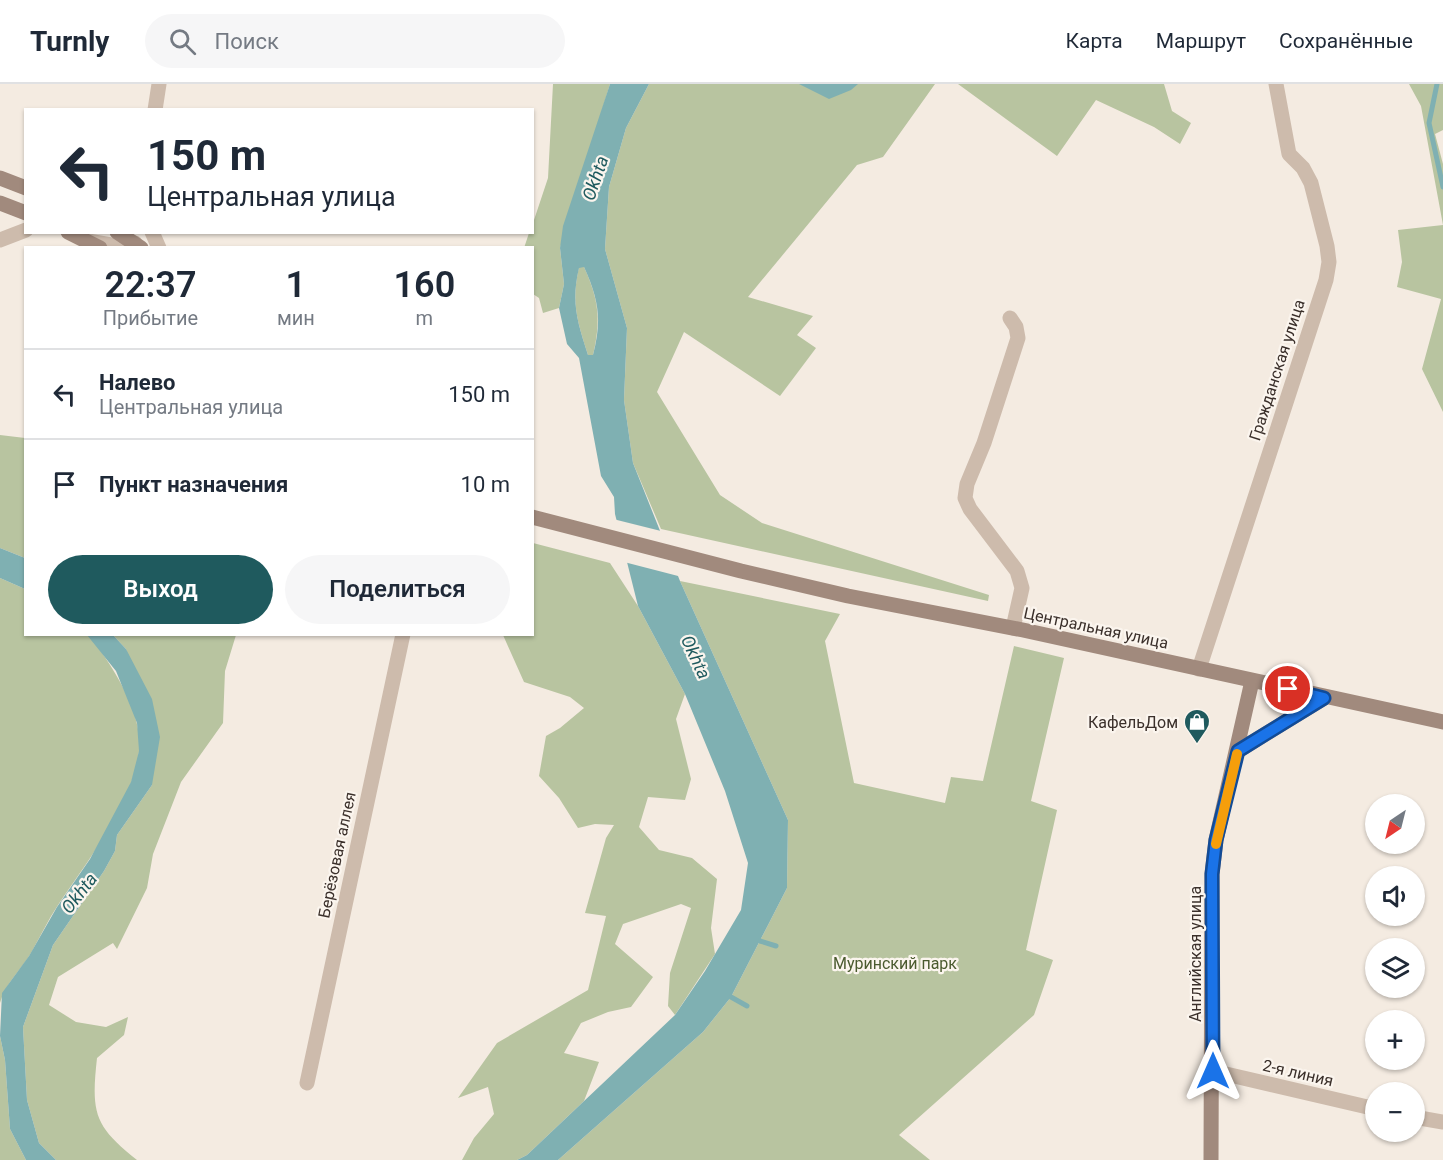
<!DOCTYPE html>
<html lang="ru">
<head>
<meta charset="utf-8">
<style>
	body { margin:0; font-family:Roboto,sans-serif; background:#f6f6f7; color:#1f2937; height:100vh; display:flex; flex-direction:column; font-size:22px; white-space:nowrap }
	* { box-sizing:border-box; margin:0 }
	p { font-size:20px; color:#747a83 }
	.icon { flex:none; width:33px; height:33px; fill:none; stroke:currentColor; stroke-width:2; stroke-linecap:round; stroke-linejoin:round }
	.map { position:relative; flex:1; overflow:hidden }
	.details { position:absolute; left:24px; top:162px; width:510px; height:390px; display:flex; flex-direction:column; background:#fff; border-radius:0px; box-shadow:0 2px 4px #0004 }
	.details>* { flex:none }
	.hud { position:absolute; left:24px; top:24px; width:510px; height:126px; border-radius:0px; box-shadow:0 2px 4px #0004; background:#fff; color:#1f2937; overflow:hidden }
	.needle { width:39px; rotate:215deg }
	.controls { position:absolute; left:1365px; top:710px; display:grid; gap:12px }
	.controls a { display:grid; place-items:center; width:60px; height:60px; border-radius:50%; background:#fff; box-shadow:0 2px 4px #0004; font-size:30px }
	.pin { position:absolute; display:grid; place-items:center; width:51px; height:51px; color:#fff; margin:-26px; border:3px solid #fff; border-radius:50%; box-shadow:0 2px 6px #0007 }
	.me { position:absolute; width:66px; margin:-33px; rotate:0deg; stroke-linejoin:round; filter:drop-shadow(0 0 4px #0008) }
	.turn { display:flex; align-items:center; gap:21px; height:126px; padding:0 24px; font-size:27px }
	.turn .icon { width:78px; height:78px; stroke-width:2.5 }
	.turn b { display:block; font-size:42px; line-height:51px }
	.eta { display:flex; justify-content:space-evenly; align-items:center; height:102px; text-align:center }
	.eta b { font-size:36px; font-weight:600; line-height:42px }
	.action { display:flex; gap:12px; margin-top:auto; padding:12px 24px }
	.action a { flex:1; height:69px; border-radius:36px; background:#1f5a5e; color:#fff; font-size:24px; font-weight:600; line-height:69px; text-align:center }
	.action a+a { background:#f6f6f7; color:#1f2937 }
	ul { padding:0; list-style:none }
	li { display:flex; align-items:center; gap:18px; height:90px; padding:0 24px; border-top:2px solid #e0e1e3 }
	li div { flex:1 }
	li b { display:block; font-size:22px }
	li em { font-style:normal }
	header { display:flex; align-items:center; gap:36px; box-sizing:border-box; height:84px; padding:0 30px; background:#fff; border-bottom:2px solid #e0e1e3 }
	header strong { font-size:28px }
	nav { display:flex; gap:33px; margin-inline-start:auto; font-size:21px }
	.search { width:420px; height:54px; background:#f6f6f7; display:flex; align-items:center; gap:15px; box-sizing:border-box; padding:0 21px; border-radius:33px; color:#747a83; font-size:22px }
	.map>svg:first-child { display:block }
	.green { fill:#b8c4a0 }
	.water { fill:#7fb0b2; fill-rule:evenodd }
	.pier { fill:#f4ebe1 }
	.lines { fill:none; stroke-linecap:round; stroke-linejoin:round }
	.stream { stroke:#7fb0b2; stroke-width:5 }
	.street { stroke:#cdbbac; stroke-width:15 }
	.secondary { stroke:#a18a7d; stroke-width:15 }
	.route-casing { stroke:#114b97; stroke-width:15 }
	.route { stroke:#1a73e8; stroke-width:10 }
	.slow { stroke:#f59e0b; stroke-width:10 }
	.labels { text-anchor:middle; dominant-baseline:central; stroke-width:4.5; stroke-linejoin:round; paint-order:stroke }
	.street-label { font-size:16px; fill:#3b302b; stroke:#fbf5ee }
	.poi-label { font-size:16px; fill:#3b302b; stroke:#fbf5ee; text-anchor:end }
	.park-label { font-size:16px; fill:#4a5a2e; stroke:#fbf5ee }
	.water-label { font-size:18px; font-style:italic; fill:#1f5a5e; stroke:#fbf5ee }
</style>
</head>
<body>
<header>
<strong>Turnly</strong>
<div class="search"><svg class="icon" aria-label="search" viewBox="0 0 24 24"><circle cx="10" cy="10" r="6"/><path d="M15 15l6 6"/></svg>Поиск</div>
<nav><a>Карта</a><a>Маршрут</a><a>Сохранённые</a></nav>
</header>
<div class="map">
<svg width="1443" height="1076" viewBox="0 0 1443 1076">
	<rect width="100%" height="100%" fill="#f4ebe1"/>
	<g class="green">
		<path d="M 553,0 L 610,0 L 560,164 L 564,200 L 559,224 L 543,229 L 539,214 L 533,210 L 532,164 L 524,164 L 529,149 L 532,148 L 533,139 L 548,94 Z"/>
		<path d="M 649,0 L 935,0 L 883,73 L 857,81 L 748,213 L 813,232 L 797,251 L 816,264 L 780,312 L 684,248 L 657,308 L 720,411 L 762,439 L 989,511 L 988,517 L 661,445 L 633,379 L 624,316 L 627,244 L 605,165 L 609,103 L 626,44 Z"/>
		<path d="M 958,0 L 1164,0 L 1172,27 L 1191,39 L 1180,60 L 1154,43 L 1096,16 L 1057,72 Z"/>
		<path d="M 1409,0 L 1443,0 L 1443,46 L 1435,50 L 1443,80 L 1443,328 L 1422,285 L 1441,215 L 1397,203 L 1402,178 L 1398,146 L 1443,141 L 1421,22 Z"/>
		<path d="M 579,183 L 584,183 C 599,216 601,236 593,271 L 588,271 C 577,237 571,218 579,183 Z"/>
		<path d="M 0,351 L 25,354 L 25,474 L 0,464 Z"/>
		<path d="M 533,459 L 610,479 L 638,522 L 685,610 L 676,635 L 691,695 L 685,716 L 648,713 L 639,743 L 659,766 L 692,774 L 717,795 L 711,844 L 715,870 L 675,931 L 668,922 L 670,889 L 691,824 L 681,820 L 623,840 L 615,860 L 653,893 L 631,923 L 608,928 L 581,939 L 564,969 L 599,978 L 584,1017 L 527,1071 L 517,1076 L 462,1076 L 474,1054 L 494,1030 L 488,1003 L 458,1014 L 497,959 L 588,906 L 606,832 L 585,829 L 606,754 L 614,741 L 595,740 L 578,744 L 559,714 L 539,692 L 546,652 L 560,644 L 584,624 L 570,613 L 524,598 L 503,551 L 532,550 Z"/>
		<path d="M 0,494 L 25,505 L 26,550 L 90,552 C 112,582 144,629 139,668 C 132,720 87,778 58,821 C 48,836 40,853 31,869 C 21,886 5,900 0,919 Z"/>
		<path d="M 680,497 L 840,530 L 825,557 L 854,699 L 945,719 L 951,693 L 983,697 L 1014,562 L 1064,574 L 1031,717 L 1057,726 L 1026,866 L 1053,876 L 1034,931 L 899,1051 L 930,1076 L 558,1076 L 703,948 L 731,913 L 787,804 L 788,736 Z"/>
		<path d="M 113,551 L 236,551 L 225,587 L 223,639 L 181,698 L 153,770 L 147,804 L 117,865 L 113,859 L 58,893 L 49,921 L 76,938 L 106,943 L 128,933 L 124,951 L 97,974 C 91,1029 94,1042 137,1076 L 56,1076 L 39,1059 L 27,1016 L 23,943 L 53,861 L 104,787 L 115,767 L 117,751 L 152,701 L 126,565 Z"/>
		<path d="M 0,952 L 5,976 L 10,1045 L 26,1076 L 0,1076 Z"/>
	</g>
	<g class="water">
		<path d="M 610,0 L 649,0 L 626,44 L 609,103 L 605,165 L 627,244 L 624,316 L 633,379 L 680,497 L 788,736 L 787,804 L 731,913 L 703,948 L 558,1076 L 517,1076 L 527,1071 L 675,931 L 705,887 L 741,826 L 748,779 L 725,707 L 685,610 L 638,522 L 615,430 L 614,413 L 601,392 L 579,274 L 567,260 L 559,224 L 564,200 L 560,164 L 563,142 ZM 584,183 C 599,216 602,236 593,271 L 588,271 C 577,237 571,218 579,184 Z"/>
		<path d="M 799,0 L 858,0 L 851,6 L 829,15 Z"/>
		<path d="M 0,464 L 25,474 L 25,505 L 0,494 Z"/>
		<path d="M 87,551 L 113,551 L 126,565 L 152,615 L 160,653 L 152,701 L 117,751 L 115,767 L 104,787 L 53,861 L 23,943 L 27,1016 L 39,1059 L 56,1076 L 26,1076 L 10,1045 L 5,976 L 0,952 L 2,909 L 29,872 L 57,823 L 90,775 L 131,698 L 139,667 L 137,639 L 116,587 Z"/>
	</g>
	<path class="pier" d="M 613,435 L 665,448 L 682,493 L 624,478 Z"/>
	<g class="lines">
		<g class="stream">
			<path d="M 1437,0 L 1429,39 L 1443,103"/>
			<path d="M 760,857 L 776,862"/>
			<path d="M 731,913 L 747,922"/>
		</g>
		<g class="street">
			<path d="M 155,26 L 159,0"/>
			<path d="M 152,148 L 159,164"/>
			<path d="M 0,156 L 26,146"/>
			<path d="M 88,157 L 123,163 L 135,159"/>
			<path d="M 1010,234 L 1016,243 L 1018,254 L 984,359 L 967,400 L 965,414 L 970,425 L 1017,487 L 1022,504 L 1013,544"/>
			<path d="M 1199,585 L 1326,196 L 1329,178 L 1327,162 L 1311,99 L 1303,84 L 1289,70 L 1276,0"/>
			<path d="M 1213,987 L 1376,1025"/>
			<path d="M 307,999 L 403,550"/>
			<path d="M 1414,1033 L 1443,1038"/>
		</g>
		<g class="secondary">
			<path d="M 0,94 L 26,104"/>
			<path d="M 0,119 L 26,129"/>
			<path d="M 68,148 L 100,164"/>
			<path d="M 117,148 L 141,164"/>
			<path d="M 532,433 L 741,487 L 848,512 L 1023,546 L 1443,638"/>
			<path d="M 1238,667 L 1324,614"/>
			<path d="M 1211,1076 L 1212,790 L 1216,756 L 1252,597"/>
		</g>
	</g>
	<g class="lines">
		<defs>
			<path id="route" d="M 1213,987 L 1212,790 L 1216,756 L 1238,667 L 1324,614 L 1288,605"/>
		</defs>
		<use href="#route" class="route-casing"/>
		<use href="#route" class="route"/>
		<path class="slow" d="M 1216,760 L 1237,670"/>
	</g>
	<defs>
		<symbol id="shop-pin" viewBox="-11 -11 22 30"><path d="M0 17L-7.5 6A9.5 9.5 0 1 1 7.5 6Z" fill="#1f5a5e" stroke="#fbf5ee"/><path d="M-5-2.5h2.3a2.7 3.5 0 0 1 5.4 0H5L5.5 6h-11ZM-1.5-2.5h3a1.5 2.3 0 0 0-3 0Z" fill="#fff"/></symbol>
	</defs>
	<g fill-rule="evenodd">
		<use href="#shop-pin" x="1182" y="623" width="30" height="40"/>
	</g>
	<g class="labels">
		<g class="street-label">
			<text transform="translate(1277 286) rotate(-72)">Гражданская улица</text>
			<text transform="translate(1096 544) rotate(12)">Центральная улица</text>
			<text transform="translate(337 771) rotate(-78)">Берёзовая аллея</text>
			<text transform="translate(1195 870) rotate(-90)">Английская улица</text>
			<text transform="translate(1298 989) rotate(13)">2-я линия</text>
		</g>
		<g class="poi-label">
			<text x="1178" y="638">КафельДом</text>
		</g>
		<g class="park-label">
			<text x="895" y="879">Муринский парк</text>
		</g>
		<g class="water-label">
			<text transform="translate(595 94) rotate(-71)">Okhta</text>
			<text transform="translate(696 573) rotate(65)">Okhta</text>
			<text transform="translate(79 809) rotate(-52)">Okhta</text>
		</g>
	</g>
</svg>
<div class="controls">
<a><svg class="needle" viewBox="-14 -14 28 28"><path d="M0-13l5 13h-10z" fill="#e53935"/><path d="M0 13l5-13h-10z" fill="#747a83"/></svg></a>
<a><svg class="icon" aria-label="sound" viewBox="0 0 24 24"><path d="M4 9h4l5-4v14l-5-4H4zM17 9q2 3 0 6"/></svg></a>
<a><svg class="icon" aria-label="layers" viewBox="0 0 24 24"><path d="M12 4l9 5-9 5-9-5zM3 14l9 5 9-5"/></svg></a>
<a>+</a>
<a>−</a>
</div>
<div class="pin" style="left:1288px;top:605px;background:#d93025"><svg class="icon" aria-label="arrive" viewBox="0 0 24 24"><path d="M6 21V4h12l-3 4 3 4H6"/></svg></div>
<svg class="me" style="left:1213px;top:987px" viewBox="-20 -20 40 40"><path d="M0-17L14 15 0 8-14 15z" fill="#1a73e8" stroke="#fff" stroke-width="4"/></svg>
<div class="hud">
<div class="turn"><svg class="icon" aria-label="left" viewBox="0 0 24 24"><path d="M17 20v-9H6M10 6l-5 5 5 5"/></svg><div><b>150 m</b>Центральная улица</div></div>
</div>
<section class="details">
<div class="eta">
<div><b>22:37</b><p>Прибытие</p></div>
<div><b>1</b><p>мин</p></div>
<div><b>160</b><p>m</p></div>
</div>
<ul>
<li><svg class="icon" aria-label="left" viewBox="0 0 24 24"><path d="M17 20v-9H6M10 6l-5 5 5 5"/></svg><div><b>Налево</b><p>Центральная улица</p></div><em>150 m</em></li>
<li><svg class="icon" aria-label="arrive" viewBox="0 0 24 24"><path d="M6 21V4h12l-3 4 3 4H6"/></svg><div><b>Пункт назначения</b></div><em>10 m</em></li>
</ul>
<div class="action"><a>Выход</a><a>Поделиться</a></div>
</section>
</div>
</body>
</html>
